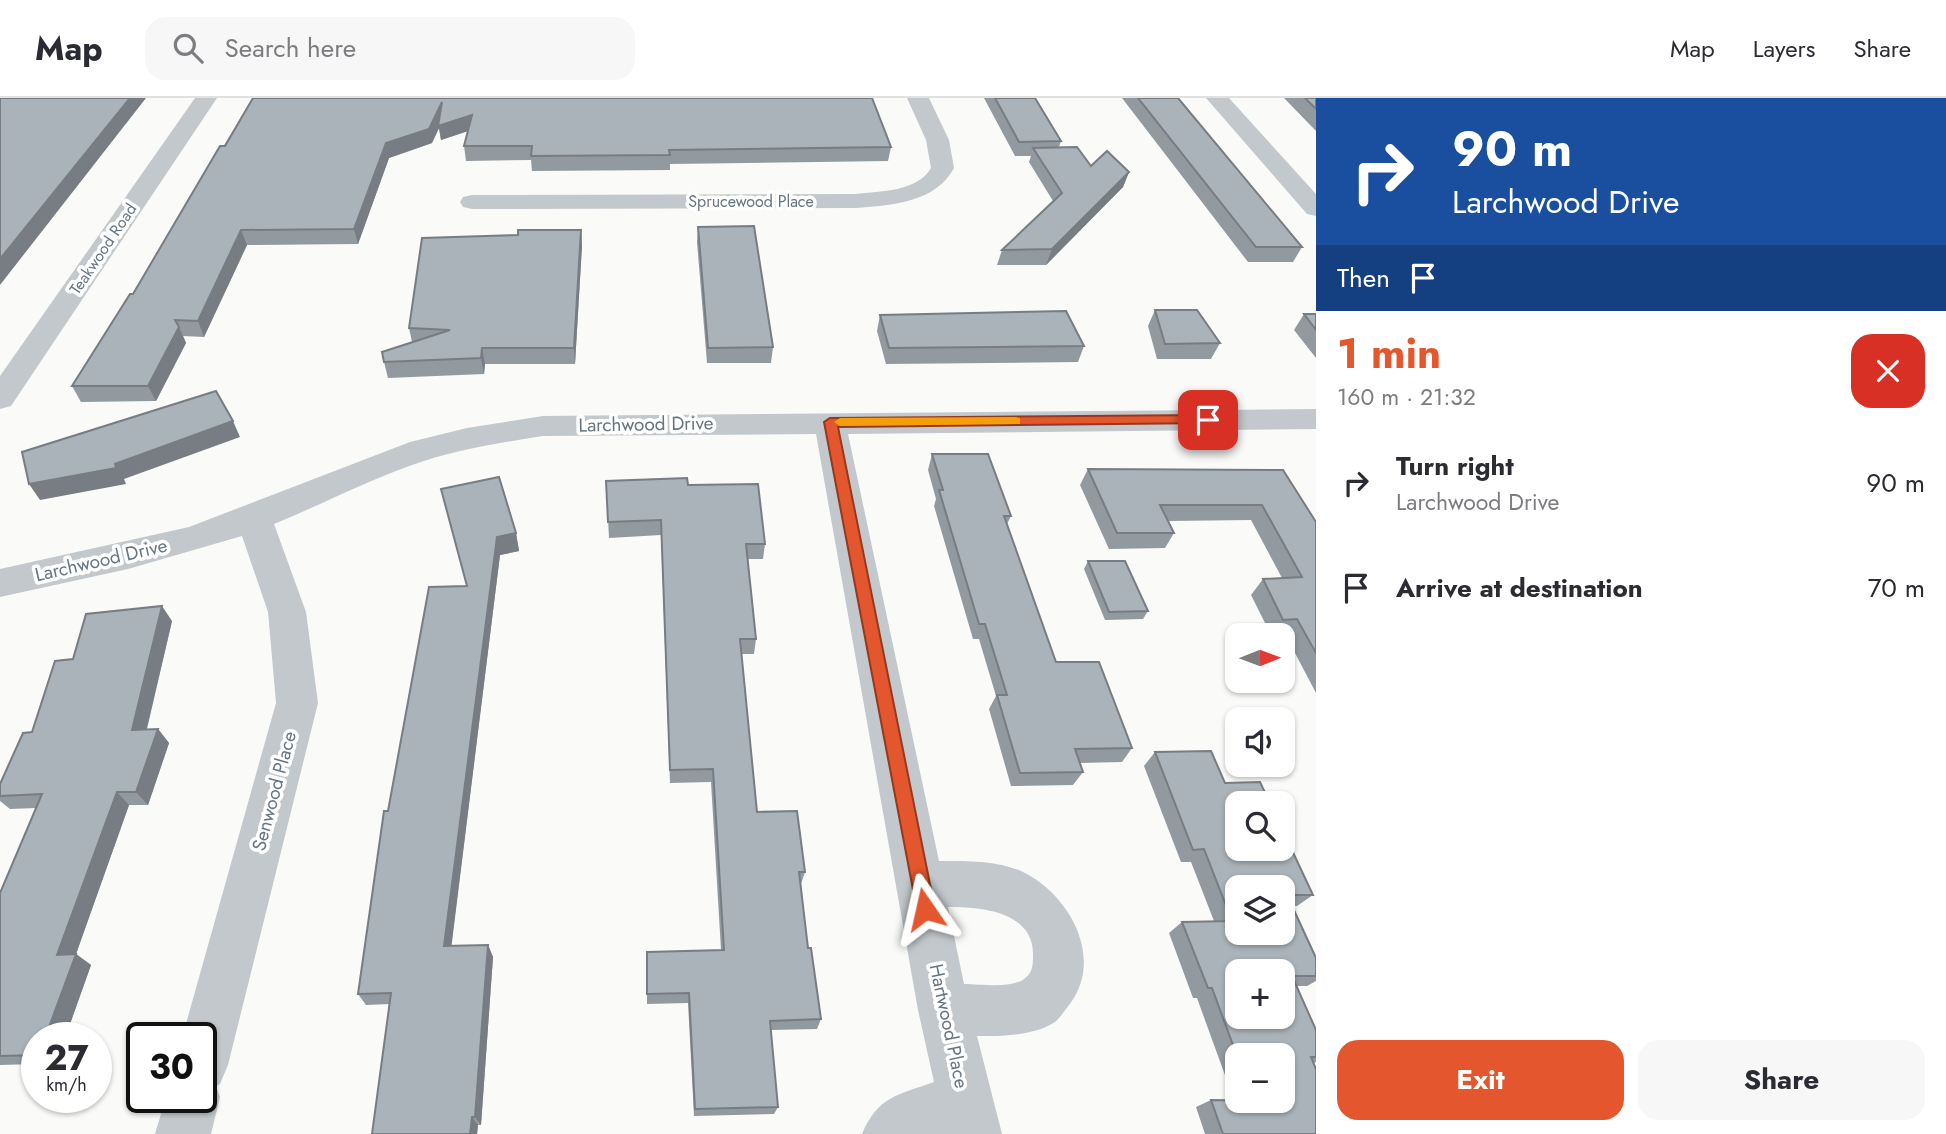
<!DOCTYPE html>
<html lang="en">
<head>
<meta charset="utf-8">
<style>
	body { margin:0; font-family:Jost,sans-serif; background:#f7f7f7; color:#2b2b33; height:100vh; display:flex; flex-direction:column; font-size:26px; white-space:nowrap }
	* { box-sizing:border-box; margin:0 }
	p { font-size:23px; color:#7c7c81 }
	.icon { flex:none; width:38px; height:38px; fill:none; stroke:currentColor; stroke-width:2; stroke-linecap:round; stroke-linejoin:round }
	.map { position:relative; flex:1; overflow:hidden }
	.sheet { display:flex; flex-direction:column; background:#fff; width:630px }
	.sheet>* { flex:none }
	.top-card { background:#1a4fa0; color:#fff; overflow:hidden }
	.needle { width:46px; rotate:89deg }
	.fabs { position:absolute; left:1225px; top:525px; display:grid; gap:14px }
	.fabs a { display:grid; place-items:center; width:70px; height:70px; border-radius:14px; background:#fff; box-shadow:0 2px 5px #0004; font-size:35px }
	.speed { position:absolute; left:21px; top:924px; display:flex; gap:14px; font-size:35px; font-weight:700; text-align:center }
	.speed>* { display:grid; place-content:center; width:91px; height:91px; border-radius:50%; background:#fff; box-shadow:0 2px 5px #0004; line-height:1 }
	.speed small { font-size:18px; font-weight:400 }
	.speed .limit { border:4px solid #111; border-radius:10px; background:#fff; color:#111 }
	.pin { position:absolute; display:grid; place-items:center; width:60px; height:60px; color:#fff; margin:-30px; border-radius:14px; box-shadow:0 4px 10px #0006 }
	.me { position:absolute; width:77px; margin:-38px; rotate:349deg; stroke-linejoin:round; filter:drop-shadow(0 0 5px #0008) }
	.turn { display:flex; align-items:center; gap:24px; height:147px; padding:0 21px; font-size:32px }
	.turn .icon { width:91px; height:91px; stroke-width:2.5 }
	.turn b { display:block; font-size:49px; line-height:60px }
	.then { display:flex; align-items:center; height:66px; padding:0 21px; background:#0003; gap:14px; font-size:26px }
	.round { display:grid; place-items:center; flex:none; width:74px; height:74px; border-radius:21px; background:#f7f7f7 }
	.headline { display:flex; align-items:center; justify-content:space-between; height:119px; padding:0 21px }
	h1 { font-size:42px; font-weight:700; line-height:52px; color:#e4572e }
	.primary-button { display:flex; gap:14px; margin-top:auto; padding:14px 21px }
	.primary-button a { flex:1; height:80px; border-radius:21px; background:#e4572e; color:#fff; font-size:28px; font-weight:700; line-height:80px; text-align:center }
	.primary-button a+a { background:#f7f7f7; color:#2b2b33 }
	ul { padding:0; list-style:none }
	li { display:flex; align-items:center; gap:21px; height:105px; padding:0 21px }
	li div { flex:1 }
	li b { display:block; font-size:26px }
	li em { font-style:normal }
	header { display:flex; align-items:center; gap:42px; box-sizing:border-box; height:98px; padding:0 35px; background:#fff; border-bottom:2px solid #e1e1e2 }
	header strong { font-size:33px }
	nav { display:flex; gap:38px; margin-inline-start:auto; font-size:24px }
	.search { width:490px; height:63px; background:#f7f7f7; display:flex; align-items:center; gap:18px; box-sizing:border-box; padding:0 24px; border-radius:21px; color:#7c7c81; font-size:26px }
	main { display:flex; flex:1; min-height:0 }
	.map>svg:first-child { display:block }
	.lines { fill:none; stroke-linecap:round; stroke-linejoin:round }
	.minor { fill:#c3c8cc; fill-rule:evenodd }
	.wall { fill:#929a9f; fill-rule:evenodd }
	.shaded-wall { fill:#777d82 }
	.building { fill:#aab3b9; stroke:#777d82; stroke-width:2; fill-rule:evenodd }
	.route { fill:#e4572e; stroke:#94391e; stroke-width:2 }
	.slow { fill:#f59e0b }
	.labels { text-anchor:middle; dominant-baseline:central; stroke-width:7; stroke-linejoin:round; paint-order:stroke }
	.far-street-label { font-size:16px; fill:#657683; stroke:#fff }
	.street-label { font-size:19px; fill:#657683; stroke:#fff }
</style>
</head>
<body>
<header>
<strong>Map</strong>
<div class="search"><svg class="icon" aria-label="search" viewBox="0 0 24 24"><circle cx="10" cy="10" r="6"/><path d="M15 15l6 6"/></svg>Search here</div>
<nav><a>Map</a><a>Layers</a><a>Share</a></nav>
</header>
<main>
<div class="map">
<svg width="1316" height="1036" viewBox="0 0 1316 1036">
	<rect width="100%" height="100%" fill="#fafaf8"/>
	<g class="lines">
		<g class="minor">
			<path d="M 195,0 L 217,0 L 11,308 L 0,311 L 0,278 Z"/>
			<path d="M 907,0 L 929,0 L 949,42 L 954,70 C 935,105 892,107 856,110 L 472,111 L 463,109 L 460,104 L 463,99 L 472,97 L 856,96 C 880,93 917,94 931,70 L 926,42 Z"/>
			<path d="M 1206,0 L 1229,0 L 1316,96 L 1316,118 L 1307,116 Z"/>
			<path d="M 1316,311 L 1316,331 L 848,336 L 939,763 C 966,763 997,762 1023,774 C 1070,797 1105,861 1069,907 C 1065,912 1060,920 1055,924 C 1034,938 1001,938 977,938 L 1002,1036 L 862,1036 C 878,998 898,997 934,984 L 918,912 L 816,336 L 543,338 C 499,345 454,352 412,367 C 365,384 320,407 274,426 L 306,514 L 318,605 L 228,967 L 220,986 L 216,988 L 220,999 L 211,1036 L 155,1036 L 166,999 L 201,999 L 201,940 L 182,940 L 276,605 L 268,514 L 242,438 L 128,471 L 0,499 L 0,471 L 189,429 L 410,344 L 467,330 L 543,318 ZM 948,809 C 980,809 1034,813 1033,857 C 1033,866 1033,875 1024,881 C 1010,891 981,886 964,886 Z"/>
		</g>
	</g>
	<g class="wall">
		<path d="M 253,0 L 891,49 L 888,63 L 670,66 L 670,72 L 532,73 L 531,62 L 466,63 L 464,48 L 468,33 L 441,42 L 439,30 L 432,45 L 389,60 L 358,146 L 247,147 L 204,239 L 183,238 L 186,245 L 156,303 L 81,304 L 72,288 L 133,196 Z"/>
		<path d="M 984,0 L 1035,0 L 1061,43 L 1059,49 L 1091,68 L 1129,74 L 1123,89 L 1046,167 L 997,167 L 1002,152 L 1053,103 L 1029,64 L 1031,58 L 1015,58 Z"/>
		<path d="M 1122,0 L 1178,0 L 1302,149 L 1293,164 L 1248,164 Z"/>
		<path d="M 1284,0 L 1316,0 L 1316,33 Z"/>
		<path d="M 698,129 L 773,249 L 771,265 L 707,265 L 697,144 Z"/>
		<path d="M 581,132 L 582,147 L 575,266 L 485,266 L 484,276 L 388,280 L 384,264 L 412,244 L 409,230 L 518,137 Z"/>
		<path d="M 1155,212 L 1220,245 L 1211,261 L 1157,261 L 1148,228 Z"/>
		<path d="M 1304,216 L 1316,216 L 1316,260 L 1294,232 Z"/>
		<path d="M 880,217 L 1084,248 L 1078,264 L 886,266 L 877,233 Z"/>
		<path d="M 932,356 L 1011,418 L 1007,426 L 1056,564 L 1132,650 L 1122,664 L 1080,665 L 1083,674 L 1073,687 L 1011,688 L 989,611 L 996,598 L 979,541 L 973,541 L 934,408 L 936,401 L 928,372 Z"/>
		<path d="M 1088,371 L 1283,372 L 1316,424 L 1316,595 L 1285,536 L 1271,537 L 1251,497 L 1263,481 L 1282,480 L 1251,422 L 1168,423 L 1174,435 L 1165,450 L 1109,451 L 1080,387 Z"/>
		<path d="M 606,383 L 688,387 L 765,446 L 763,461 L 748,461 L 756,541 L 754,556 L 741,556 L 757,714 L 805,774 L 801,786 L 808,850 L 821,921 L 817,931 L 771,932 L 778,1009 L 774,1016 L 694,1018 L 688,905 L 647,906 L 647,854 L 721,852 L 711,684 L 670,685 L 661,437 L 609,440 Z"/>
		<path d="M 516,435 L 519,453 L 500,457 L 451,848 L 488,847 L 493,859 L 481,1027 L 478,1027 L 477,1036 L 372,1036 L 390,906 L 366,907 L 358,896 L 388,713 L 466,488 Z"/>
		<path d="M 1088,463 L 1148,513 L 1143,521 L 1105,522 L 1084,471 Z"/>
		<path d="M 172,523 L 147,631 L 158,631 L 169,645 L 148,707 L 129,707 L 76,856 L 91,867 L 65,940 L 37,940 L 37,966 L 0,967 L 0,795 L 36,710 L 10,711 L 0,703 L 0,686 L 32,634 L 73,561 Z"/>
		<path d="M 1155,654 L 1225,685 L 1313,797 L 1297,808 L 1292,808 L 1316,860 L 1316,883 L 1307,888 L 1297,888 L 1316,932 L 1316,964 L 1314,965 L 1316,1036 L 1205,1036 L 1196,1009 L 1211,1002 L 1234,1002 L 1197,900 L 1193,900 L 1169,835 L 1182,824 L 1214,823 L 1191,764 L 1181,764 L 1144,668 ZM 1237,957 L 1283,1003 L 1237,1003 Z"/>
	</g>
	<g class="shaded-wall">
		<path d="M 130,0 L 146,0 L 0,187 L 0,161 Z"/>
		<path d="M 442,4 L 472,17 L 474,31 L 441,42 L 439,30 L 432,45 L 389,60 L 358,146 L 354,131 L 386,45 Z"/>
		<path d="M 1129,74 L 1123,89 L 1046,167 L 1052,151 Z"/>
		<path d="M 241,132 L 247,147 L 204,239 L 198,223 Z"/>
		<path d="M 581,132 L 582,147 L 575,266 L 574,250 Z"/>
		<path d="M 179,229 L 186,245 L 156,303 L 148,288 Z"/>
		<path d="M 482,250 L 485,266 L 484,276 L 481,260 Z"/>
		<path d="M 233,323 L 240,339 L 124,381 L 126,386 L 40,402 L 29,386 L 115,366 Z"/>
		<path d="M 516,435 L 519,453 L 500,457 L 450,860 L 444,848 L 497,439 Z"/>
		<path d="M 162,508 L 172,523 L 143,646 L 132,632 Z"/>
		<path d="M 158,631 L 169,645 L 148,707 L 136,694 Z"/>
		<path d="M 117,694 L 129,707 L 76,856 L 91,867 L 65,940 L 45,940 L 57,857 Z"/>
		<path d="M 488,847 L 493,859 L 481,1027 L 475,1019 Z"/>
		<path d="M 472,1019 L 478,1027 L 477,1036 L 470,1036 Z"/>
	</g>
	<g class="building">
		<path d="M 0,0 L 130,0 L 0,161 Z"/>
		<path d="M 253,0 L 872,0 L 891,49 L 669,52 L 670,57 L 531,58 L 532,48 L 464,48 L 472,17 L 438,28 L 442,4 L 429,31 L 386,45 L 354,131 L 241,132 L 198,223 L 175,222 L 179,229 L 148,288 L 72,288 L 130,196 L 133,196 L 220,48 L 225,48 Z"/>
		<path d="M 995,0 L 1035,0 L 1061,43 L 1019,44 Z"/>
		<path d="M 1138,0 L 1178,0 L 1302,149 L 1256,149 Z"/>
		<path d="M 1305,0 L 1316,0 L 1316,11 Z"/>
		<path d="M 1077,49 L 1091,68 L 1107,53 L 1129,74 L 1052,151 L 1002,152 L 1062,95 L 1033,50 Z"/>
		<path d="M 754,128 L 773,249 L 708,250 L 698,129 Z"/>
		<path d="M 518,132 L 581,132 L 574,250 L 482,250 L 481,260 L 384,264 L 382,254 L 450,232 L 409,230 L 422,140 L 518,137 Z"/>
		<path d="M 1155,212 L 1197,212 L 1220,245 L 1165,246 Z"/>
		<path d="M 1066,213 L 1084,248 L 889,250 L 880,217 Z"/>
		<path d="M 1304,216 L 1316,216 L 1316,232 Z"/>
		<path d="M 216,293 L 233,323 L 115,366 L 116,370 L 29,386 L 22,354 Z"/>
		<path d="M 932,356 L 988,356 L 1011,418 L 1004,418 L 1056,564 L 1099,564 L 1132,650 L 1075,651 L 1083,674 L 1020,675 L 997,597 L 1007,597 L 985,526 L 979,526 L 939,392 L 943,392 Z"/>
		<path d="M 1088,371 L 1283,372 L 1316,424 L 1316,555 L 1297,521 L 1283,522 L 1263,481 L 1302,479 L 1262,407 L 1160,407 L 1174,435 L 1117,435 Z"/>
		<path d="M 499,379 L 516,435 L 497,439 L 444,848 L 488,847 L 475,1019 L 472,1019 L 470,1036 L 372,1036 L 391,895 L 358,896 L 384,713 L 388,713 L 429,489 L 467,488 L 441,391 Z"/>
		<path d="M 687,380 L 688,387 L 758,386 L 765,446 L 746,446 L 756,541 L 740,541 L 757,714 L 797,713 L 805,774 L 799,774 L 808,850 L 811,850 L 821,921 L 770,923 L 778,1009 L 695,1011 L 689,895 L 647,896 L 647,854 L 724,852 L 713,671 L 670,672 L 661,422 L 608,424 L 606,383 Z"/>
		<path d="M 1088,463 L 1125,463 L 1148,513 L 1109,514 Z"/>
		<path d="M 162,508 L 132,632 L 158,631 L 136,694 L 117,694 L 57,857 L 76,856 L 45,940 L 37,940 L 37,957 L 0,958 L 0,795 L 42,696 L 0,698 L 0,686 L 23,635 L 32,634 L 55,563 L 73,561 L 86,516 Z"/>
		<path d="M 1211,653 L 1225,685 L 1260,684 L 1270,705 L 1237,705 L 1237,751 L 1283,751 L 1283,733 L 1313,797 L 1287,797 L 1316,860 L 1316,878 L 1292,878 L 1316,932 L 1316,959 L 1311,959 L 1316,971 L 1316,1036 L 1223,1036 L 1211,1002 L 1283,1003 L 1283,957 L 1237,958 L 1212,890 L 1208,890 L 1182,824 L 1232,823 L 1204,751 L 1193,752 L 1155,654 ZM 1237,789 L 1283,789 L 1283,835 L 1237,835 ZM 1237,873 L 1283,873 L 1283,919 L 1237,919 Z"/>
	</g>
	<path class="route" d="M 1208,317 L 1215,322 L 1213,325 L 838,329 L 935,811 L 932,818 L 925,821 L 918,818 L 824,324 L 830,320 Z"/>
	<path class="slow" d="M 1015,319 L 1020,320 L 1020,326 L 840,328 L 834,324 L 840,320 Z"/>
	<g class="labels">
		<g class="far-street-label">
			<text x="751" y="103">Sprucewood Place</text>
			<text transform="translate(103 151) rotate(-56)">Teakwood Road</text>
		</g>
		<g class="street-label">
			<text transform="translate(646 326) rotate(-1)">Larchwood Drive</text>
			<text transform="translate(101 462) rotate(-13)">Larchwood Drive</text>
			<text transform="translate(274 693) rotate(-75)">Senwood Place</text>
			<text transform="translate(949 928) rotate(78)">Hartwood Place</text>
		</g>
	</g>
</svg>
<div class="fabs">
<a><svg class="needle" viewBox="-14 -14 28 28"><path d="M0-13l5 13h-10z" fill="#e53935"/><path d="M0 13l5-13h-10z" fill="#7c7c81"/></svg></a>
<a><svg class="icon" aria-label="sound" viewBox="0 0 24 24"><path d="M4 9h4l5-4v14l-5-4H4zM17 9q2 3 0 6"/></svg></a>
<a><svg class="icon" aria-label="search" viewBox="0 0 24 24"><circle cx="10" cy="10" r="6"/><path d="M15 15l6 6"/></svg></a>
<a><svg class="icon" aria-label="layers" viewBox="0 0 24 24"><path d="M12 4l9 5-9 5-9-5zM3 14l9 5 9-5"/></svg></a>
<a>+</a>
<a>−</a>
</div>
<div class="speed"><div>27<small>km/h</small></div><div class="limit">30</div></div>
<div class="pin" style="left:1208px;top:322px;background:#d93025"><svg class="icon" aria-label="arrive" viewBox="0 0 24 24"><path d="M6 21V4h12l-3 4 3 4H6"/></svg></div>
<svg class="me" style="left:925px;top:811px" viewBox="-20 -20 40 40"><path d="M0-17L14 15 0 8-14 15z" fill="#e4572e" stroke="#fff" stroke-width="4"/></svg>
</div>
<section class="sheet">
<div class="top-card">
<div class="turn"><svg class="icon" aria-label="right" viewBox="0 0 24 24"><path d="M7 20v-9h11M14 6l5 5-5 5"/></svg><div><b>90 m</b>Larchwood Drive</div></div>
<div class="then">Then<svg class="icon" aria-label="arrive" viewBox="0 0 24 24"><path d="M6 21V4h12l-3 4 3 4H6"/></svg></div>
</div>
<div class="headline"><div><h1>1 min</h1><p>160 m · 21:32</p></div><a class="round" style="background:#d93025;color:#fff"><svg class="icon" aria-label="close" viewBox="0 0 24 24"><path d="M6 6l12 12M18 6L6 18"/></svg></a></div>
<ul>
<li><svg class="icon" aria-label="right" viewBox="0 0 24 24"><path d="M7 20v-9h11M14 6l5 5-5 5"/></svg><div><b>Turn right</b><p>Larchwood Drive</p></div><em>90 m</em></li>
<li><svg class="icon" aria-label="arrive" viewBox="0 0 24 24"><path d="M6 21V4h12l-3 4 3 4H6"/></svg><div><b>Arrive at destination</b></div><em>70 m</em></li>
</ul>
<div class="primary-button"><a>Exit</a><a>Share</a></div>
</section>
</main>
</body>
</html>
